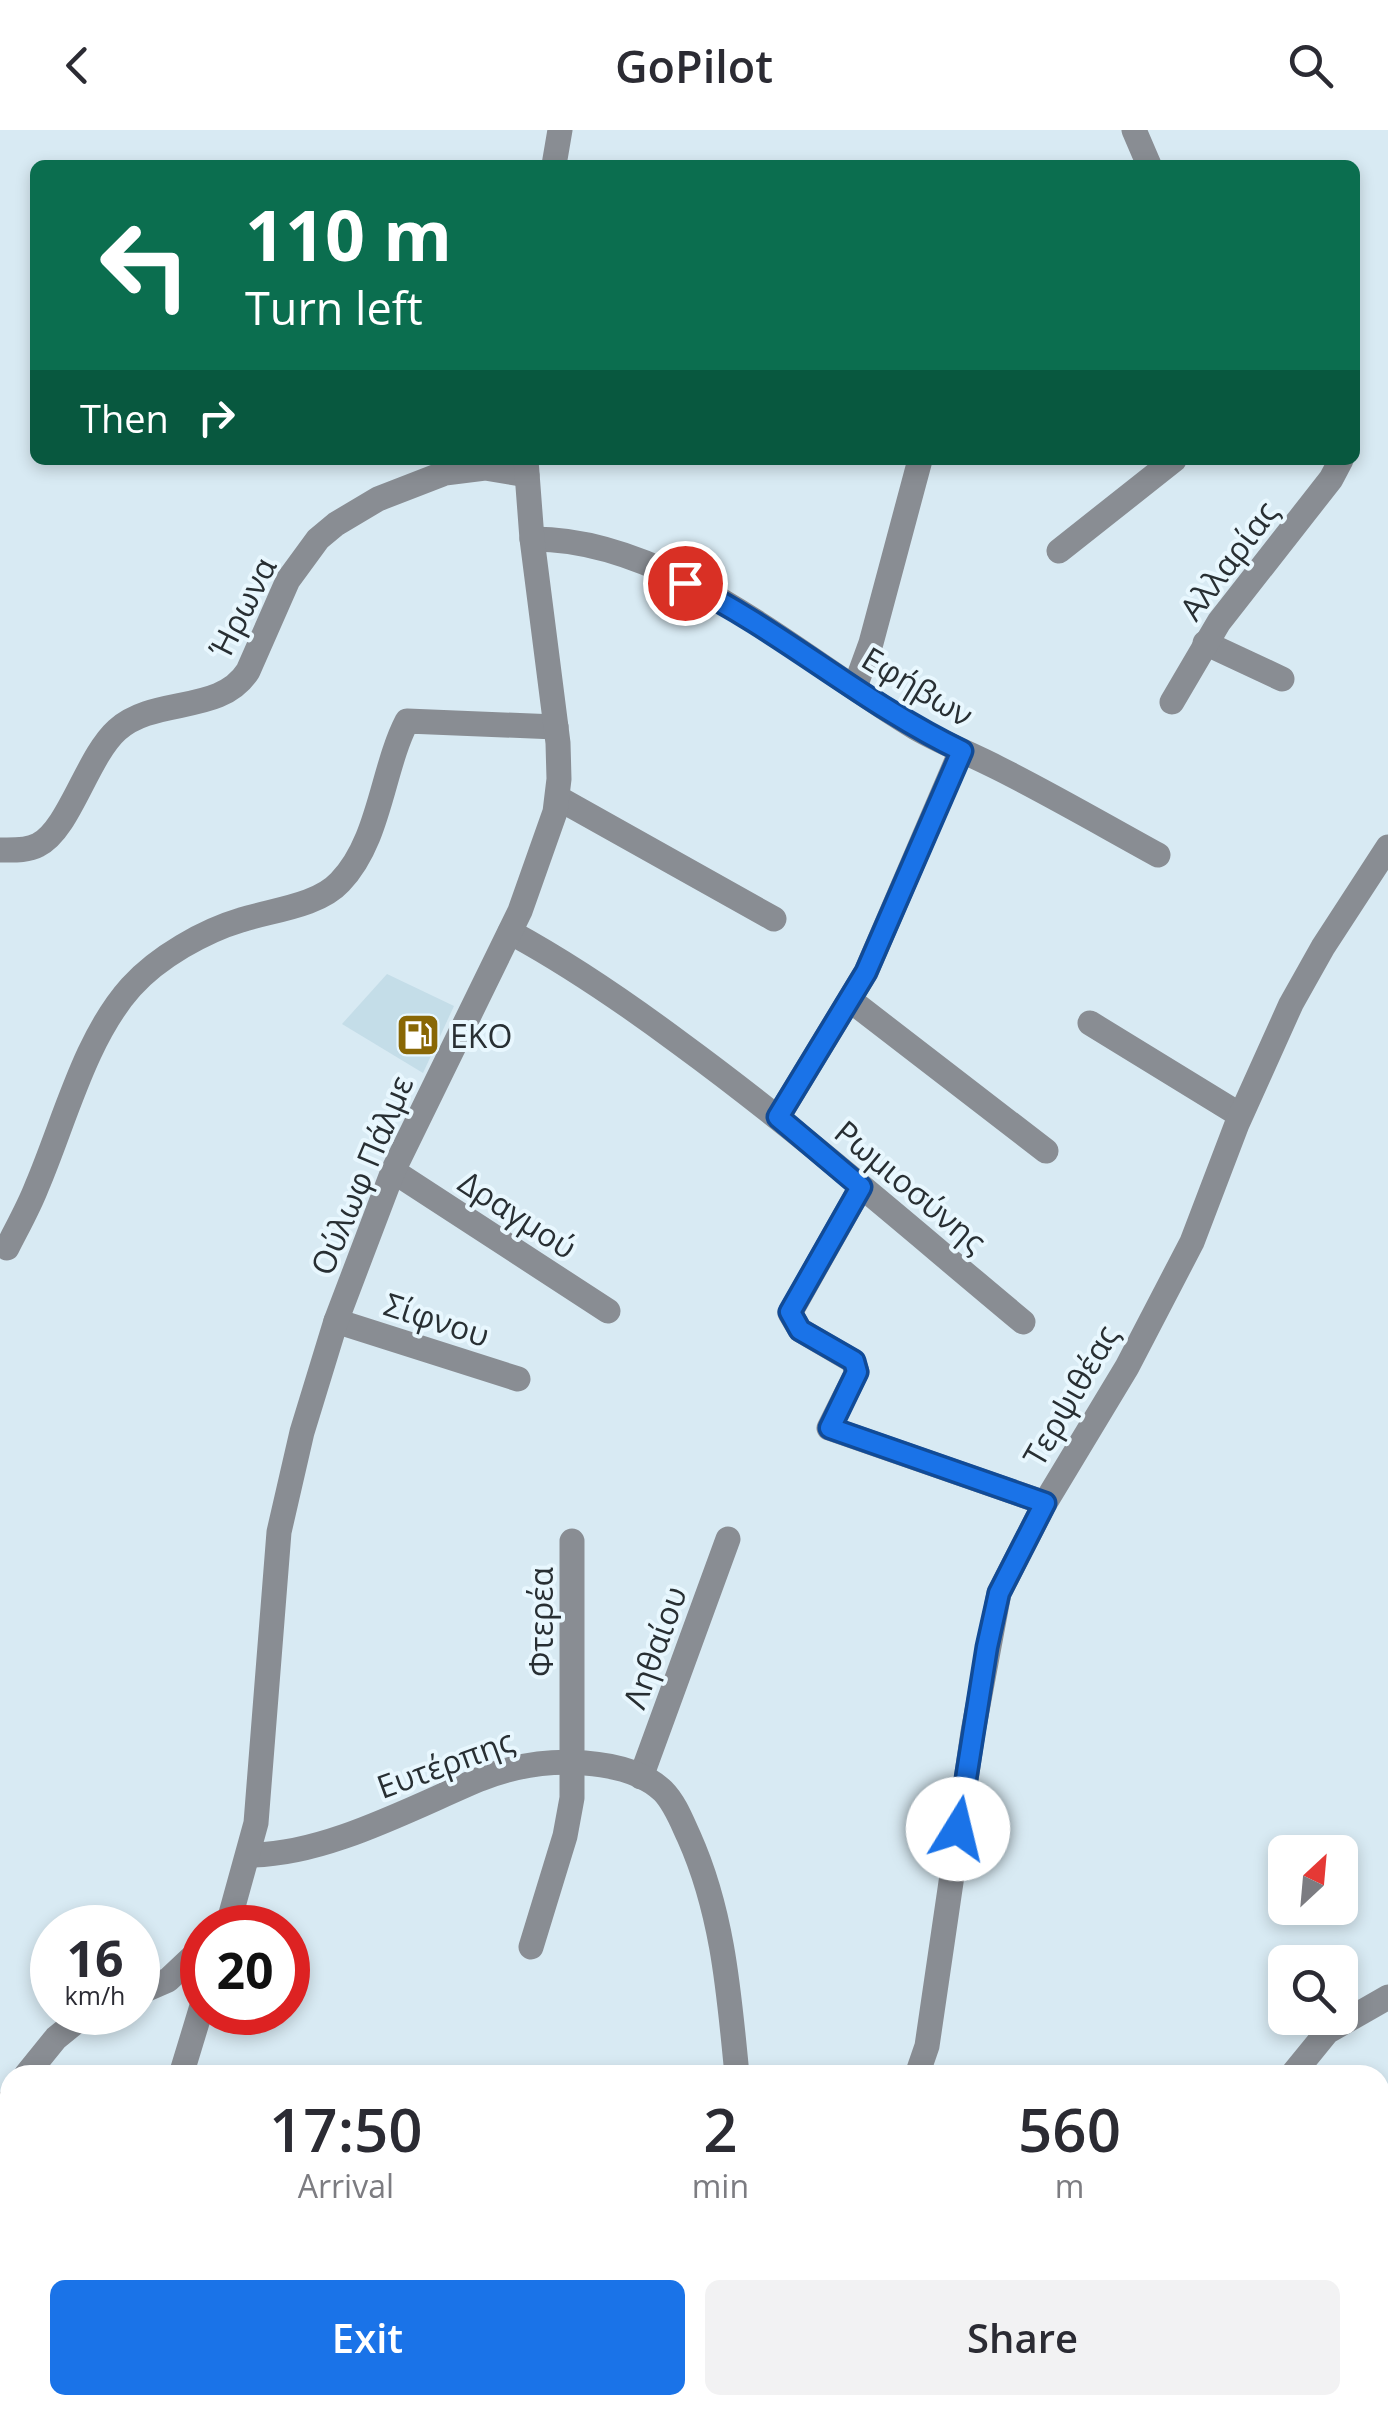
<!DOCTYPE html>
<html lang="en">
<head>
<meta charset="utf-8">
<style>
	body { margin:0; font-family:"Open Sans",sans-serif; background:#f2f2f3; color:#2b2b33; height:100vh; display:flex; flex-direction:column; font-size:38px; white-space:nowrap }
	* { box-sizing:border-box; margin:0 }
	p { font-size:32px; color:#7c7c81 }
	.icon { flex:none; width:55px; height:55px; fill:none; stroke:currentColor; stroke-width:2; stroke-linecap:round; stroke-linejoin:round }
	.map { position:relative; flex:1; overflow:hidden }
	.sheet { position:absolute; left:0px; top:1935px; width:1390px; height:350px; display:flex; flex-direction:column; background:#fff; border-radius:30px 30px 0 0; box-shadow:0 5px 15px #0003 }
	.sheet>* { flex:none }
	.banner { position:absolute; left:30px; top:30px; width:1330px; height:305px; border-radius:15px; box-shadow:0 5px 15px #0003; background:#0b6e4f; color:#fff; overflow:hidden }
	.needle { width:65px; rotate:26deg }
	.tools { position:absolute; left:1268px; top:1705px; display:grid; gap:20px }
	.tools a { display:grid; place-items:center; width:90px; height:90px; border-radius:15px; background:#fff; box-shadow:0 5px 15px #0003; font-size:50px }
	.speed { position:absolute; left:30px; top:1775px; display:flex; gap:20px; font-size:50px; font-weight:700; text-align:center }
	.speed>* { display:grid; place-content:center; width:130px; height:130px; border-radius:50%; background:#fff; box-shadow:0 5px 15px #0003; line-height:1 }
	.speed small { font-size:25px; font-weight:400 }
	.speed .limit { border:15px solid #d22; background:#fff; color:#111 }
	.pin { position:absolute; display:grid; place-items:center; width:85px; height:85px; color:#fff; margin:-42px; border:5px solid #fff; border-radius:50%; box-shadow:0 2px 10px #0007 }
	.me { position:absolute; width:110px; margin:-55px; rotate:9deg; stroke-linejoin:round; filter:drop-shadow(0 0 8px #0008) }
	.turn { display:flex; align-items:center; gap:35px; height:210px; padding:0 50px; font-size:45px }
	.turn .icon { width:130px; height:130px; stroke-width:2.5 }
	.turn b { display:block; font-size:70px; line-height:85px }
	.then { display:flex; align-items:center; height:95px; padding:0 50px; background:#0003; gap:20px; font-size:38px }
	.eta { display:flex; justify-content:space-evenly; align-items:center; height:170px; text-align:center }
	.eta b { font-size:60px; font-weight:600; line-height:70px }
	.primary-button { display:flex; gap:20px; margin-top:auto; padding:20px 50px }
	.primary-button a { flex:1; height:115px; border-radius:15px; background:#1a73e8; color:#fff; font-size:40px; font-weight:600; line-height:115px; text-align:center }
	.primary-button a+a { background:#f2f2f3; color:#2b2b33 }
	header { display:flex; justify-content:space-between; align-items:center; height:130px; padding:0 50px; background:#fff; font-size:45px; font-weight:600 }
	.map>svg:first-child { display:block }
	.built { fill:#c4dde8 }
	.building { fill:#8ee3e8; stroke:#aabfc0; stroke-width:2.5 }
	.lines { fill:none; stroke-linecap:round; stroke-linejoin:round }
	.minor { stroke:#898d93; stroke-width:25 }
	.route-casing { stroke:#114b97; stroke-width:25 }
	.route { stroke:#1a73e8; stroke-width:18 }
	.labels { text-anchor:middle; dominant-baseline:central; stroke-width:8; stroke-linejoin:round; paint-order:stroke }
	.street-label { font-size:32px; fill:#282f33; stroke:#e8f7fe }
	.poi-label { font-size:32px; fill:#282f33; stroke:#e8f7fe; text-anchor:start }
</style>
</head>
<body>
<header><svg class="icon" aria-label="back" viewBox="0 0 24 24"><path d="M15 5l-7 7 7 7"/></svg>GoPilot<svg class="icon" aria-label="search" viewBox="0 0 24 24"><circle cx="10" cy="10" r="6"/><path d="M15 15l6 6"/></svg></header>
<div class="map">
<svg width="1388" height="2285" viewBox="0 0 1388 2285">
	<rect width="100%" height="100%" fill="#d8eaf3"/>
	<path class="built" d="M 387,844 L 454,876 L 423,943 L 342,894 Z"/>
	<path class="building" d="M 414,889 L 431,897 L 420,921 L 403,913 Z"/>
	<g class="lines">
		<g class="minor">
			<path d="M 1134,0 L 1149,35"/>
			<path d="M 554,35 L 560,0"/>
			<path d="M 532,409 C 671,408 803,531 916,598 C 942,613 971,624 998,638 C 1052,665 1105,696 1158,725"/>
			<path d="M 1059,421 L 1174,330"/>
			<path d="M 1205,513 L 1282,549"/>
			<path d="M 855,557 L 871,513 L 920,330"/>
			<path d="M 1172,572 L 1219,492 L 1331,349 L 1341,330"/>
			<path d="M 558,668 L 774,789"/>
			<path d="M 0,720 C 13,720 27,721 38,715 C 69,700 87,627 117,600 C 155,566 220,585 248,541 L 288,450 L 318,409 L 336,394 L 378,369 L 445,343 L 485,338 L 527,345"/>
			<path d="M 510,802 C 571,835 626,873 681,914 C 800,1001 910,1098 1023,1192"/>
			<path d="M 850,870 L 1046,1021"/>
			<path d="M 1090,893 L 1240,985"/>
			<path d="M 778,987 L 866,842 L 961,621"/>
			<path d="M 393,1041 L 608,1181"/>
			<path d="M 861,1057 L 790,1183 L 800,1200 L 853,1231 L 857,1242 L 829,1298 L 1045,1373"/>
			<path d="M 7,1118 C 17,1098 29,1077 37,1056 C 64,993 85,908 131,857 C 158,827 204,801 241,790 C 272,780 318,776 340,752 C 380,711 382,639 407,591 L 556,597"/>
			<path d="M 336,1191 L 518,1249"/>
			<path d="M 641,1647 L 728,1409"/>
			<path d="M 250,1725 C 325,1725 411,1678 480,1649 C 513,1636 550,1630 585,1633 C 611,1635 643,1642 663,1661 C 675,1673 682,1692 689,1707 C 723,1783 729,1863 737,1945"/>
			<path d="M 227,1798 L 256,1693 L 279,1402 L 302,1302 L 336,1191 L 393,1041 L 520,781 L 555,682 L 559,649 L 558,613 L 532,409 L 526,330"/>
			<path d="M 531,1817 L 565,1706 L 572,1668 L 572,1411"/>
			<path d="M 138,1863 L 168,1850 L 202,1818"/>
			<path d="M 26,1945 L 56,1908 L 88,1882"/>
			<path d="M 181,1945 L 202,1876"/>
			<path d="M 917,1945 L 927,1916 L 973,1602 L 999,1463 L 1045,1373 L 1127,1237 L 1192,1112 L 1237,994 L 1291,874 L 1323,817 L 1388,717"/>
			<path d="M 1292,1945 L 1327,1902 L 1388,1867"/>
			<path d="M 0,1988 L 10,1970"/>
			<path d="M 1380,2189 L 1388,2194"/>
			<path d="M 282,2275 L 287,2285"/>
			<path d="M 1061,2275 L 1086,2285"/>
			<path d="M 99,2285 L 101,2275"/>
		</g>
	</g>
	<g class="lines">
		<defs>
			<path id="route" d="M 685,453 C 782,501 864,574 962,621 L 866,842 L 778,987 L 861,1057 L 790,1182 L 800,1200 L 854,1231 L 857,1242 L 830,1298 L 1045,1373 L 999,1463 L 987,1517 L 958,1699"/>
		</defs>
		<use href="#route" class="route-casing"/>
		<use href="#route" class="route"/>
	</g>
	<defs>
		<symbol id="fuel-square" viewBox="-11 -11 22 22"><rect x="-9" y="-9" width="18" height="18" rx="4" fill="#896705" stroke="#e8f7fe"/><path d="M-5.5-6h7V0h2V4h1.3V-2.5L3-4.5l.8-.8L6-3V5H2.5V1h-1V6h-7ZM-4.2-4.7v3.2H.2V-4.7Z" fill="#fff"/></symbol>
	</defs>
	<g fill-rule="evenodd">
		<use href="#fuel-square" x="393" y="880" width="50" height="50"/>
	</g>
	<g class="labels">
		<g class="street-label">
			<text transform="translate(1228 430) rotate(-53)">Αλλαρίας</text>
			<text transform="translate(242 477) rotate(-63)">Ήρωνα</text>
			<text transform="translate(918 556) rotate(31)">Εφήβων</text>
			<text transform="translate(361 1045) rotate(-67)">Ούλωφ Πάλμε</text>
			<text transform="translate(911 1056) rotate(40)">Ρωμιοσύνης</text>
			<text transform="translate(518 1084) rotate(33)">Δραγμού</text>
			<text transform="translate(437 1189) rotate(18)">Σίφνου</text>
			<text transform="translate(1070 1265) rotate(-60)">Τερψιθέας</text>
			<text transform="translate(540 1492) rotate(-90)">Φτερέα</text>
			<text transform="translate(654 1517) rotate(-70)">Ληθαίου</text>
			<text transform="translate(445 1633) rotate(-20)">Ευτέρπης</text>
		</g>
		<g class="poi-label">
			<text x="450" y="905">EKO</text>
		</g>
	</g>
</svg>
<div class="tools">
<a><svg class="needle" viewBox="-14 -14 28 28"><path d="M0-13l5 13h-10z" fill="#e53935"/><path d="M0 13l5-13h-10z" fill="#7c7c81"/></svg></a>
<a><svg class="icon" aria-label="search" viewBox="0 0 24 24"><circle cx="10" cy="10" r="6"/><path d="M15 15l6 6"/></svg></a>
</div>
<div class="speed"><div>16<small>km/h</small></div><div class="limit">20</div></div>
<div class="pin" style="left:685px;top:453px;background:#d93025"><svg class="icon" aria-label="arrive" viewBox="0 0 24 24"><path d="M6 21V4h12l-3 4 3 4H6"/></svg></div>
<svg class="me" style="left:958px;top:1699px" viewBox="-20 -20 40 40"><circle r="19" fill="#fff"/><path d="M0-13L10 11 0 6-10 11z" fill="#1a73e8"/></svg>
<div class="banner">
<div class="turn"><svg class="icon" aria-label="left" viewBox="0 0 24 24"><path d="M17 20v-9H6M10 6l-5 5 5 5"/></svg><div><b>110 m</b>Turn left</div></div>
<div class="then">Then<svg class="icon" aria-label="right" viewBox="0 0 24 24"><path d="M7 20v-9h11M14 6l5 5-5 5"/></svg></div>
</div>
<section class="sheet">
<div class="eta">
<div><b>17:50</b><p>Arrival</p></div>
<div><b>2</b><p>min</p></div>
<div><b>560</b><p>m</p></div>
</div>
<div class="primary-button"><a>Exit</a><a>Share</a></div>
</section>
</div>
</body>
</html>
